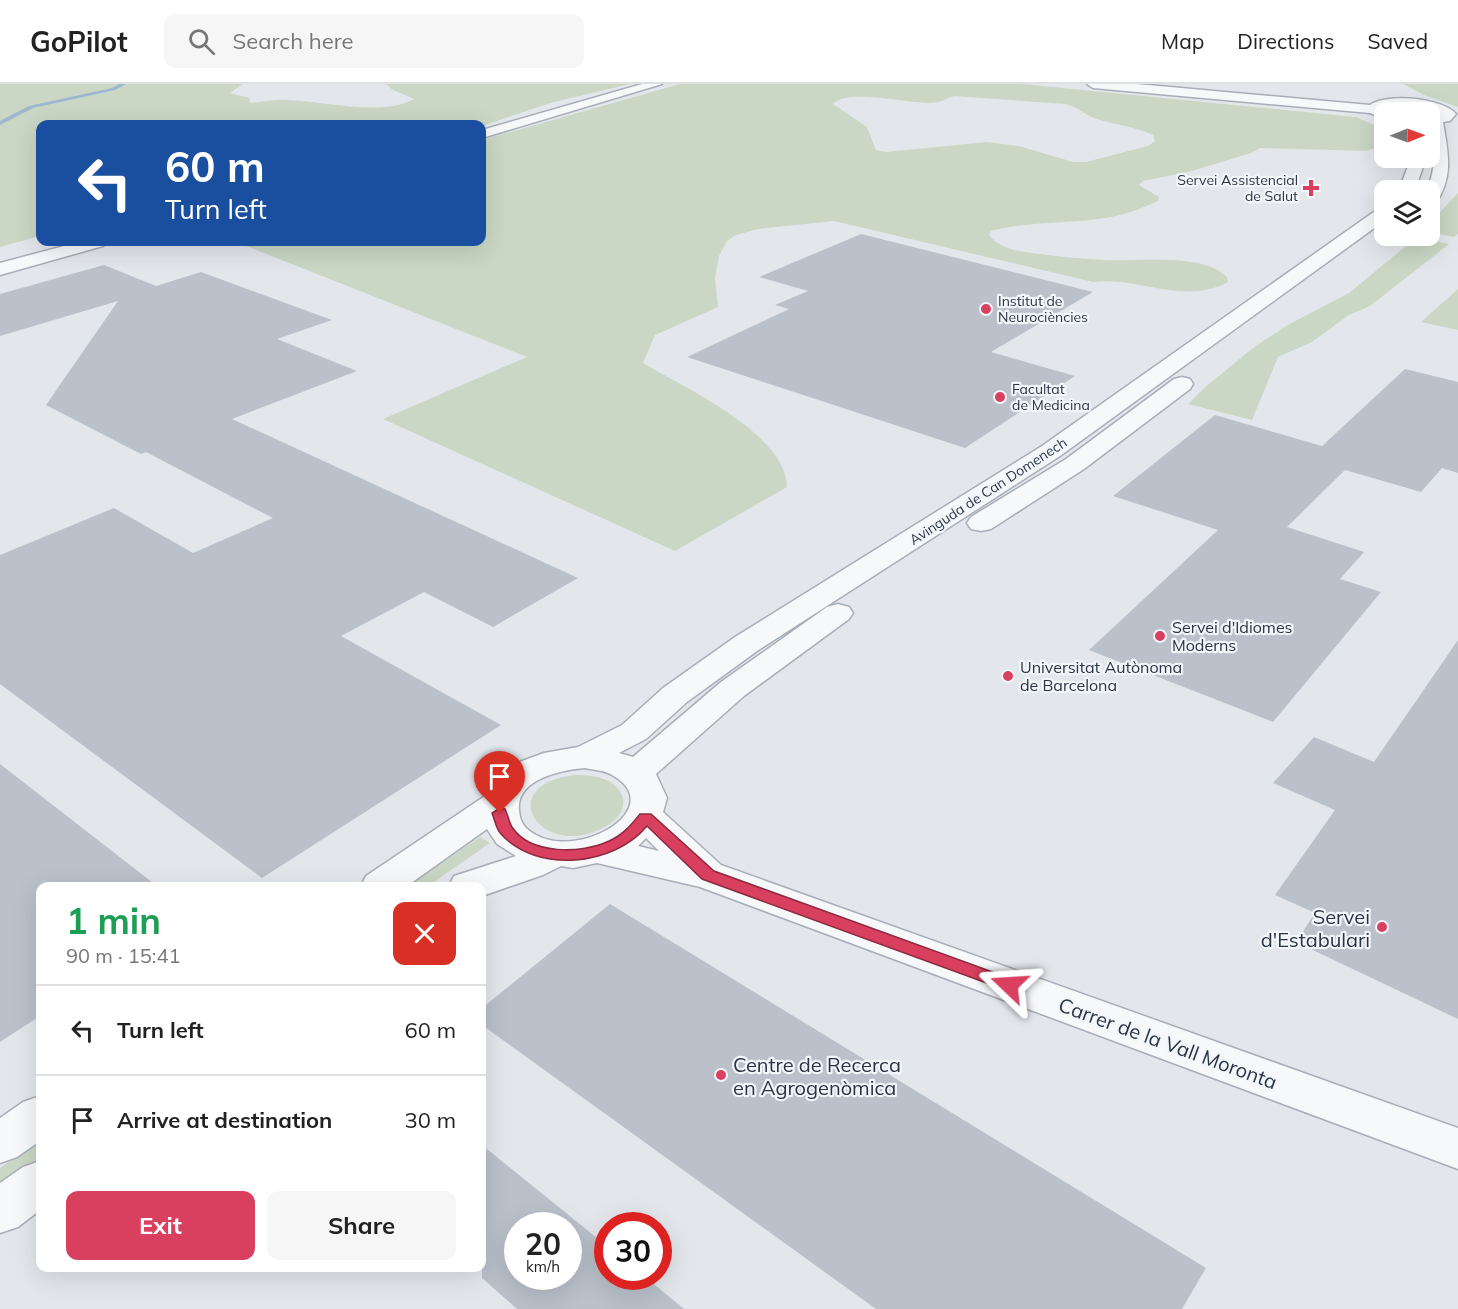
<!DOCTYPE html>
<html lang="en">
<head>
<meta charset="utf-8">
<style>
	body { margin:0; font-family:Mulish,sans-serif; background:#f6f6f6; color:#222; height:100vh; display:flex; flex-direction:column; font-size:22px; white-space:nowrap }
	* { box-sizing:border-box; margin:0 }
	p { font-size:20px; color:#767676 }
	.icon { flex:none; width:33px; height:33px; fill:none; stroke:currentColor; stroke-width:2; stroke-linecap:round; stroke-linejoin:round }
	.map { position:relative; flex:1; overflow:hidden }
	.side { position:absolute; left:36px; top:798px; width:450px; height:390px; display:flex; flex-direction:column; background:#fff; border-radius:12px; box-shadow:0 6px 24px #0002 }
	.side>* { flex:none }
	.guide { position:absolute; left:36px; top:36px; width:450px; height:126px; border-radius:12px; box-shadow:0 6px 24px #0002; background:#1a4fa0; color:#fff; overflow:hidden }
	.needle { width:39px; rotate:89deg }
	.fabs { position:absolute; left:1374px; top:18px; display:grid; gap:12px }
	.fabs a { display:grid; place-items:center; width:66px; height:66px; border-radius:12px; background:#fff; box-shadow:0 6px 24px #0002; font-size:30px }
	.speed { position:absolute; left:504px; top:1128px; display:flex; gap:12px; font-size:30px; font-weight:700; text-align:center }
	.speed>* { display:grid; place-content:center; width:78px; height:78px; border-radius:50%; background:#fff; box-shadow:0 6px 24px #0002; line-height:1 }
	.speed small { font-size:15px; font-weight:400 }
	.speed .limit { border:9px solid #d22; background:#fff; color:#111 }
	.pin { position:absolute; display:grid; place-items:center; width:51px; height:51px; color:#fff; margin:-62px -26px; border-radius:50% 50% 50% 0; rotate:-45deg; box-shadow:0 0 6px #0007 }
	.pin .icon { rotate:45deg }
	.me { position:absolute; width:66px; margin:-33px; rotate:290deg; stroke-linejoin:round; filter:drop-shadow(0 0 4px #0008) }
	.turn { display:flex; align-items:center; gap:21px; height:126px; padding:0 30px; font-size:27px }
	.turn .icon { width:78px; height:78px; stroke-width:2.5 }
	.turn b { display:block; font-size:42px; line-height:51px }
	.round { display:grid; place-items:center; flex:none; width:63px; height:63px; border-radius:12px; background:#f6f6f6 }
	.summary { display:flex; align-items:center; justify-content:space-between; height:102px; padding:0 30px }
	h1 { font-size:36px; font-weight:700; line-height:45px; color:#1e9e55 }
	.action { display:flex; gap:12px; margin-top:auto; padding:12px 30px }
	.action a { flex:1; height:69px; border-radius:12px; background:#d94060; color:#fff; font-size:24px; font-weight:700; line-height:69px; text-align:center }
	.action a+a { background:#f6f6f6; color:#222 }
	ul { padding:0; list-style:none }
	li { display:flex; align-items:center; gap:18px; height:90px; padding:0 30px; border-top:2px solid #e0e0e0 }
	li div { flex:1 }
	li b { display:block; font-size:22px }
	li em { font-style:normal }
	header { display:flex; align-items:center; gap:36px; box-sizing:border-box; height:84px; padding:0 30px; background:#fff; border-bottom:2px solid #e0e0e0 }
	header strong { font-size:28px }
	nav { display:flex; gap:33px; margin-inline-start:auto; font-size:21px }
	.search { width:420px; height:54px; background:#f6f6f6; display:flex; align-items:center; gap:15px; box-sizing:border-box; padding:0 21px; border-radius:12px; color:#767676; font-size:22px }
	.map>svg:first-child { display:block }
	.green { fill:#cad7c4; fill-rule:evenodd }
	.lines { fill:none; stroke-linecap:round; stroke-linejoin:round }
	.stream { fill:#9cb7cf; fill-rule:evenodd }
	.building { fill:#bac1cb; fill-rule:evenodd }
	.street-casing { stroke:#a7aeb7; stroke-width:3 }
	.street { fill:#f6f8fa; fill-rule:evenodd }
	.route { fill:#d94060; stroke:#8d2a3e; stroke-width:1.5 }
	.poi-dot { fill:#d94060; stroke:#f3f6f9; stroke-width:2 }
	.labels { text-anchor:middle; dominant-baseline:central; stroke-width:4.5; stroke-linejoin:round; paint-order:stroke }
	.far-poi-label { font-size:14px; fill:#293546; stroke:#f3f6f9; text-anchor:start }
	.far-street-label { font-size:14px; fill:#293546; stroke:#f3f6f9 }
	.poi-label { font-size:16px; fill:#293546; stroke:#f3f6f9; text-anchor:start }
	.near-poi-label { font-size:20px; fill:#293546; stroke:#f3f6f9; text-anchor:end }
	.near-street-label { font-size:20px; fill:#293546; stroke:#f3f6f9 }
</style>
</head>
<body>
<header>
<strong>GoPilot</strong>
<div class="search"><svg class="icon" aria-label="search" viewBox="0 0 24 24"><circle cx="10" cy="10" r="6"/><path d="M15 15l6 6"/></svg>Search here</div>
<nav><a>Map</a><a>Directions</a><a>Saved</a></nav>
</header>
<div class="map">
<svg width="1458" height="1225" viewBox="0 0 1458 1225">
	<rect width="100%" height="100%" fill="#e3e7ec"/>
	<g class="green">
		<path d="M 0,0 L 243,0 L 230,9 L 250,14 L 250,19 C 262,18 275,15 288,16 C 324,17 382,33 414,15 L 393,6 L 386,0 L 630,0 L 550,19 L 482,42 L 40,40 L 40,152 L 0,163 Z"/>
		<path d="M 680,0 L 1022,0 L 1356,33 L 1374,41 L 1383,54 L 1379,63 L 1366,67 L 1260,64 L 1251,69 L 1192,87 L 1143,97 L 1139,101 L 1159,113 L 1158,117 C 1148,121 1138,126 1127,129 C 1083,142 1036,135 991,147 L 989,151 C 1000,166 1023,168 1040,170 C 1062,173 1083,175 1105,176 C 1138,178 1202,168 1227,193 L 1228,198 C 1185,222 1138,192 1093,198 L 834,137 L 758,145 L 736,151 L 727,157 L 719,172 L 715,194 L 718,223 L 655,251 L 643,279 C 683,303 786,349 787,403 L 675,467 L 383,335 L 527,273 L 236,158 L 482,158 L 482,56 ZM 954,12 L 1065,20 C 1079,23 1083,30 1094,34 C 1114,41 1134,42 1153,51 L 1155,57 L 1148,62 L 1086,78 L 1073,78 L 1019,62 L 987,58 L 886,68 L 876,66 L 867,43 L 833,20 C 848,4 909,20 931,19 C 939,19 946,15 954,12 Z"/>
		<path d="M 1403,0 L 1458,0 L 1458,23 L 1424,11 Z"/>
		<path d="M 1458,109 L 1458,150 L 1454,153 L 1430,148 L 1430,139 Z"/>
		<path d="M 1417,153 L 1449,160 L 1370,222 L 1349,231 L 1312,258 L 1278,273 L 1252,336 L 1188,320 L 1203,305 L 1253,264 L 1286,242 L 1349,209 Z"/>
		<path d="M 1458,205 L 1458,246 L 1421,238 Z"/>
		<path d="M 574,691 C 591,691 614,693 622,711 C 626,722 620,733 611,739 C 546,783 488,703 574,691 Z"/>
		<path d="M 480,753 L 490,759 L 428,802 L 408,802 Z"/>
		<path d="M 40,1056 L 40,1074 L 0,1102 L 0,1084 Z"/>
	</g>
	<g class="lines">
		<path class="stream" d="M 120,0 L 126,0 L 115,6 L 33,24 L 0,41 L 0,37 L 29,22 L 112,4 Z"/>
	</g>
	<g class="building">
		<path d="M 861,150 L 1093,208 L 991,268 L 1075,292 L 965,364 L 687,273 L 789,225 L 775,221 L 808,207 L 759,193 Z"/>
		<path d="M 104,181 L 156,202 L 201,188 L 332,236 L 277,255 L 357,287 L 232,335 L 578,494 L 493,543 L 424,508 L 341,552 L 501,641 L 262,794 L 0,600 L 0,471 L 114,424 L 193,469 L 273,434 L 146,368 L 141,370 L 46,321 L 118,217 L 0,252 L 0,210 Z"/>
		<path d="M 1405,285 L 1458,298 L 1458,389 L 1442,384 L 1421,408 L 1345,386 L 1287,443 L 1364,468 L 1340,495 L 1381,508 L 1273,638 L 1089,566 L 1218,446 L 1113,412 L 1215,331 L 1322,362 Z"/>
		<path d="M 1458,556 L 1458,935 L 1296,858 L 1315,829 L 1275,811 L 1335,726 L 1273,699 L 1314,653 L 1374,678 Z"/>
		<path d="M 0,680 L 157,802 L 40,802 L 40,932 L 0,958 Z"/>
		<path d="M 610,820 L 1206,1184 L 1182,1225 L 876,1225 L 482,941 L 482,924 Z"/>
		<path d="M 482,1061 L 608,1163 L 608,1192 L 644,1192 L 684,1225 L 517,1225 L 482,1194 ZM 518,1142 L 568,1142 L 568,1192 L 518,1192 Z"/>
	</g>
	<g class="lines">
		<defs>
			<g id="street">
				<path d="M 642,0 L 662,0 L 482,54 L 482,46 Z"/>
				<path d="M 1087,0 L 1137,0 L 1370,21 C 1388,9 1442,14 1456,30 L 1450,37 L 1443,38 C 1448,69 1454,91 1436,119 L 1430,120 L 1430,106 L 1426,106 C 1440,81 1430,59 1430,32 L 1440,30 L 1422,25 L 1387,23 L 1382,24 L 1389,28 L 1384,28 L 1384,35 L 1370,29 L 1093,4 Z"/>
				<path d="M 1411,74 L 1426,74 L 1415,106 L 1399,106 Z"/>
				<path d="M 1384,124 L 1384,137 L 1060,372 L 757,567 L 687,618 L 646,655 L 619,669 L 633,673 L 721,598 L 827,523 L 838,520 L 849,523 L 853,529 L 849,535 L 744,612 L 656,690 L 667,714 L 663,728 L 721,781 L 1458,1044 L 1458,1085 L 700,803 L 597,779 L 573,784 L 561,782 L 543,791 L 482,812 L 482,802 L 449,802 L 454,792 L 516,772 L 497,760 L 487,745 L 407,802 L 361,802 L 366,792 L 485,712 L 501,688 L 514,680 L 544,669 L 578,663 L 622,641 L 663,604 L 735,553 L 1042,362 L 1378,125 ZM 585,684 C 593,686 604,686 612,691 C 669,723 582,776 536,751 C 525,745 520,739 519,726 C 516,695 561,686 585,684 ZM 646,754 L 659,767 L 638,762 Z"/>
				<path d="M 79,158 L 106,158 L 103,162 L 0,191 L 0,179 Z"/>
				<path d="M 1182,293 L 1190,295 L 1193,300 L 1190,305 L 1084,385 L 991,445 L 981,447 L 971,445 L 967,439 L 971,433 L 1066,375 L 1174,295 Z"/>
				<path d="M 40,1012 L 40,1057 L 17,1073 L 0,1079 L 0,1034 L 23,1018 Z"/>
				<path d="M 40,1077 L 40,1126 L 18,1143 L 0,1149 L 0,1099 L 23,1083 Z"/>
			</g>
		</defs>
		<use href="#street" class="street-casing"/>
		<use href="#street" class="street"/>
	</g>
	<path class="route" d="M 500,724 L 505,725 C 508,731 509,738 512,743 C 530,771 582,770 609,757 C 623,751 631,741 640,730 L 651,730 L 714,787 L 1015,896 L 1018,901 L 1015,905 L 1003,905 L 702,795 L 647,742 C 614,782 537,790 501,750 C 496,745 495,736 492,729 Z"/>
	<g class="poi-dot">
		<path d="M1308 95h6v6h6v6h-6v6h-6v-6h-6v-6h6z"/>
		<circle cx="986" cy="225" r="6"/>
		<circle cx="1000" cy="313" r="6"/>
		<circle cx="1160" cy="552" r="6"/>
		<circle cx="1008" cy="592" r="6"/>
		<circle cx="1382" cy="843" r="6"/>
		<circle cx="721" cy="991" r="6"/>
	</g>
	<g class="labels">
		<g class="far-poi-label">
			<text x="1298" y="96" text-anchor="end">Servei Assistencial<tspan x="1298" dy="16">de Salut</tspan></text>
			<text x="998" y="217">Institut de<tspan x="998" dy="16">Neurociències</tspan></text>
			<text x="1012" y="305">Facultat<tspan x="1012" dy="16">de Medicina</tspan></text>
		</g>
		<g class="far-street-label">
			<text transform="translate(988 407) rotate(-33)">Avinguda de Can Domenech</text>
		</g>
		<g class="poi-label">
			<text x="1172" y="543">Servei d'Idiomes<tspan x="1172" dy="18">Moderns</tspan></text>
			<text x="1020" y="583">Universitat Autònoma<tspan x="1020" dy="18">de Barcelona</tspan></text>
		</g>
		<g class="near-poi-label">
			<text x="1370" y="832">Servei<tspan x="1370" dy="23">d'Estabulari</tspan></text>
			<text x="733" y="980" text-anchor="start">Centre de Recerca<tspan x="733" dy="23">en Agrogenòmica</tspan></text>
		</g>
		<g class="near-street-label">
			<text transform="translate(1168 959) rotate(20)">Carrer de la Vall Moronta</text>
		</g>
	</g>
</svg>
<div class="fabs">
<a><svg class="needle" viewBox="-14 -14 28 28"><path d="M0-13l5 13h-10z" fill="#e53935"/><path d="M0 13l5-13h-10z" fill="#767676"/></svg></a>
<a><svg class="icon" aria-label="layers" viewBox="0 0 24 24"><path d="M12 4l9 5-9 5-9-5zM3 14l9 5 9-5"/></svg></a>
</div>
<div class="speed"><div>20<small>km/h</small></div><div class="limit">30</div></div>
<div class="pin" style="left:500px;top:729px;background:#d93025"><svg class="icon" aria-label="arrive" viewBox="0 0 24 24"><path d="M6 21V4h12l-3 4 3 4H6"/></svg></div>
<svg class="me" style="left:1009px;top:901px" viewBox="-20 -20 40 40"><path d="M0-17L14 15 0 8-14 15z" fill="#d94060" stroke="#fff" stroke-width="4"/></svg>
<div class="guide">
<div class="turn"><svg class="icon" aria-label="left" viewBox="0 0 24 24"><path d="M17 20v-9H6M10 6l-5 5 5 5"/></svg><div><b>60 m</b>Turn left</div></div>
</div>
<section class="side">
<div class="summary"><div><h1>1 min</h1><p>90 m · 15:41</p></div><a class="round" style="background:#d93025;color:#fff"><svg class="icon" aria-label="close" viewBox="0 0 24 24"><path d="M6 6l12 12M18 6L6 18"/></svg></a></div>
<ul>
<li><svg class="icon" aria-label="left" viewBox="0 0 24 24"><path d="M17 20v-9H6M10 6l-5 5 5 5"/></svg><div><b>Turn left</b></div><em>60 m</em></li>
<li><svg class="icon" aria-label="arrive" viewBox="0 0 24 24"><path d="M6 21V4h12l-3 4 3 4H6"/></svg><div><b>Arrive at destination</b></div><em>30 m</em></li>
</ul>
<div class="action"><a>Exit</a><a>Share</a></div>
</section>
</div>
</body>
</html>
